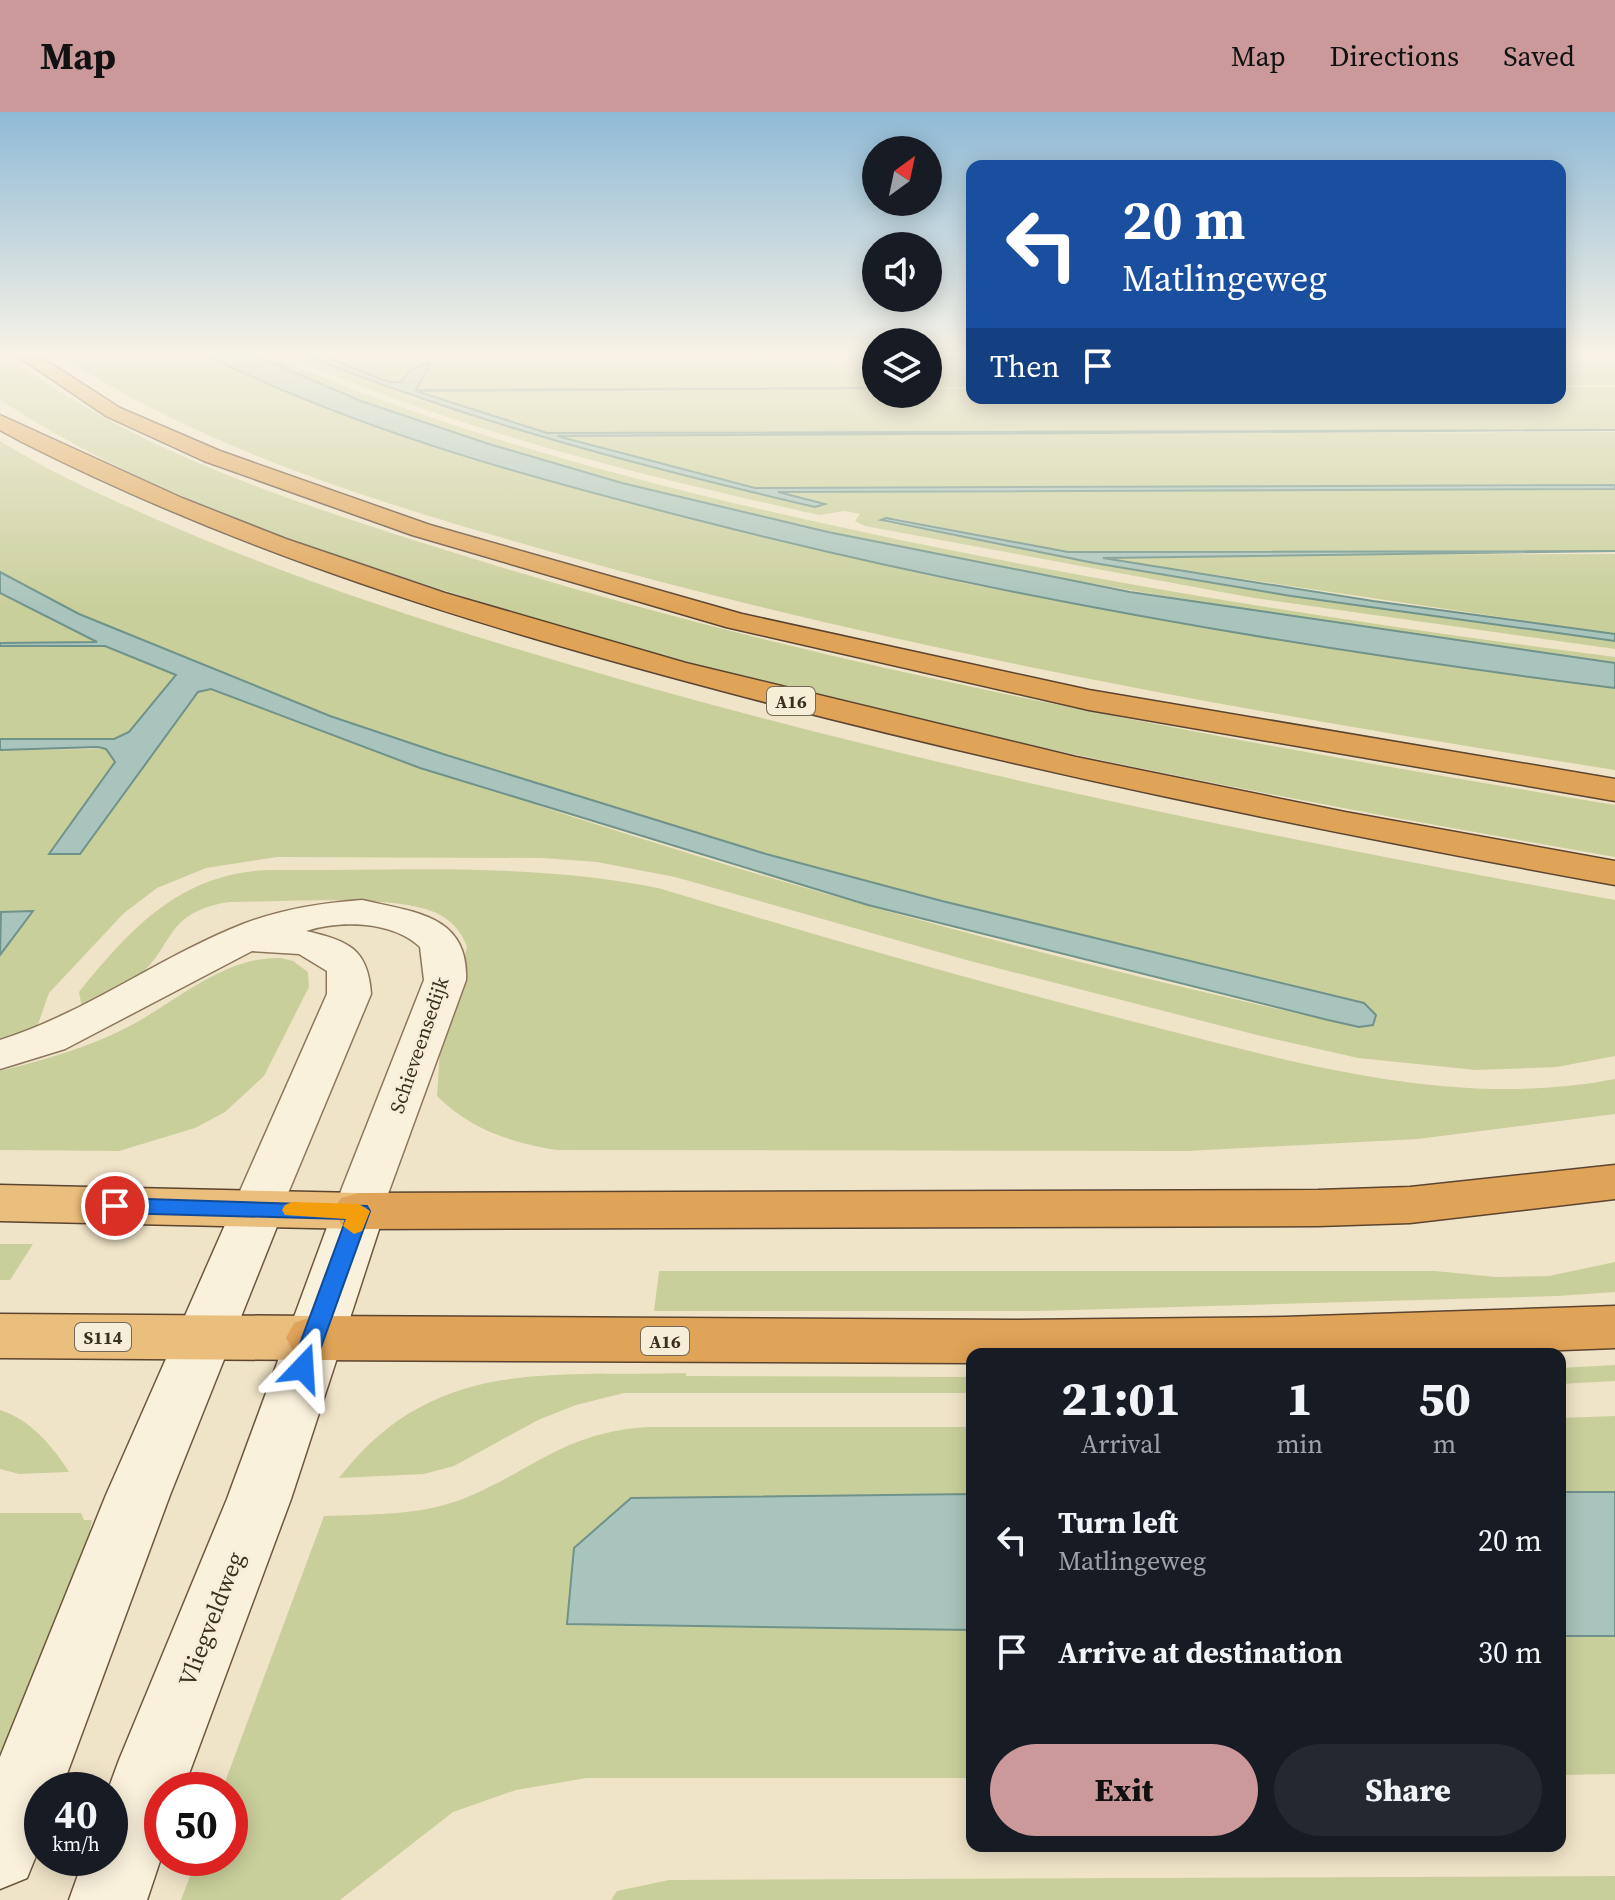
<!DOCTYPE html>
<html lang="en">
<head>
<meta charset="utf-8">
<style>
	body { margin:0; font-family:"Source Serif 4",serif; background:#242831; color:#f1f3f6; height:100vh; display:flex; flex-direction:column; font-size:30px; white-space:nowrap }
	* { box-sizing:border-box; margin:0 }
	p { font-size:26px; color:#9ea1a6 }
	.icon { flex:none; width:44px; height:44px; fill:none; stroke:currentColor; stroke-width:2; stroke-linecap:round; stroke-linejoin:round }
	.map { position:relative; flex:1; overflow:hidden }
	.panel { position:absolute; left:966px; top:1236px; width:600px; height:504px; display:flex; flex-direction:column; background:#171b24; border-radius:16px; box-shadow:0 4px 20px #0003 }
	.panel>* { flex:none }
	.hud { position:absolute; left:966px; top:48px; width:600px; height:244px; border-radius:16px; box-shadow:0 4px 20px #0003; background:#1a4fa0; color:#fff; overflow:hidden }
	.needle { width:52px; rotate:33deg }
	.fabs { position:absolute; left:862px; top:24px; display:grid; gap:16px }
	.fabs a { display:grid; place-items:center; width:80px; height:80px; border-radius:50%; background:#171b24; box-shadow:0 4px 20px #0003; font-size:40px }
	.speed { position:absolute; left:24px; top:1660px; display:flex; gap:16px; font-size:40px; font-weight:700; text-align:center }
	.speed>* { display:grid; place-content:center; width:104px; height:104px; border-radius:50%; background:#171b24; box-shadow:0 4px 20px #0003; line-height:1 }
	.speed small { font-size:20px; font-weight:400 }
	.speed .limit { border:12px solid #d22; background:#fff; color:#111 }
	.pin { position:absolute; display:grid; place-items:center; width:68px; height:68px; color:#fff; margin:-34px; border:4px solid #fff; border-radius:50%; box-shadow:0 2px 8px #0007 }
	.me { position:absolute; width:88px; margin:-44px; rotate:20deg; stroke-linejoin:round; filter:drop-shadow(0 0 6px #0008) }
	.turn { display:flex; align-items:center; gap:28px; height:168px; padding:0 24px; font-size:36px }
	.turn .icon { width:104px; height:104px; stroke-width:2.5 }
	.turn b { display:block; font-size:56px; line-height:68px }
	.then { display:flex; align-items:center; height:76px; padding:0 24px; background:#0003; gap:16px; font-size:30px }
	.eta { display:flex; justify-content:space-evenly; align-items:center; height:136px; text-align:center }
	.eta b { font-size:48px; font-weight:800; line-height:56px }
	.action { display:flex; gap:16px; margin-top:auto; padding:16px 24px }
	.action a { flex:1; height:92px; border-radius:48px; background:#cc999b; color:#111; font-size:32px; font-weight:800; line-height:92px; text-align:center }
	.action a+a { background:#242831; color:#f1f3f6 }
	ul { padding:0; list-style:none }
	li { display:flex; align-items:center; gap:24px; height:112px; padding:0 24px }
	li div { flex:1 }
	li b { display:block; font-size:30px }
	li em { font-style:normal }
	header { display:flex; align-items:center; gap:48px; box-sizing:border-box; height:112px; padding:0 40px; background:#cc999b; color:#111 }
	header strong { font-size:38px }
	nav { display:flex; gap:44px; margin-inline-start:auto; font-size:28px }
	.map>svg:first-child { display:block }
	.green { fill:#c9cf9b }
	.water { fill:#a9c4bc; stroke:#6f938a; stroke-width:2 }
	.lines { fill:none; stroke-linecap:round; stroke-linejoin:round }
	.tertiary-casing { stroke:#8d765c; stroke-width:3 }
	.secondary-casing { stroke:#6f573f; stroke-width:3 }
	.trunk-casing { stroke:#5b4430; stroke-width:3 }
	.motorway-casing { stroke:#5b4430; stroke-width:3 }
	.tertiary { fill:#faf1dc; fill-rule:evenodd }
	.secondary { fill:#faf1dc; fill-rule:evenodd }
	.trunk { fill:#eabe7c; fill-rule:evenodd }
	.motorway { fill:#e0a458; fill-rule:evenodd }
	.route { fill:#1a73e8; stroke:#114b97; stroke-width:2 }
	.slow { fill:#f59e0b }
	.labels { text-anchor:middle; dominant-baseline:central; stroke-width:6; stroke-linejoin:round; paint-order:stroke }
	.shield { fill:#f7eed8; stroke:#756857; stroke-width:2 }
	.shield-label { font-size:18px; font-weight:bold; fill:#3d2e20 }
	.street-label { font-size:20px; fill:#3d2e20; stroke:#f7eed8 }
	.near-street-label { font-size:24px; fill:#3d2e20; stroke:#f7eed8 }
</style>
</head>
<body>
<header>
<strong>Map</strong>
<nav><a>Map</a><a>Directions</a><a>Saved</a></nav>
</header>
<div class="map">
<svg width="1615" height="1788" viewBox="0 0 1615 1788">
	<rect width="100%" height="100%" fill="#f0e4c8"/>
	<g class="green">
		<path d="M 0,245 L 9,245 C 139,342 302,393 455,441 C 832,560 1225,628 1615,693 L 1615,745 C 1237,679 858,607 491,493 C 322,441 149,385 0,288 Z"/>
		<path d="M 63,245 L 210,245 L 321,294 L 458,343 L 767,426 L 963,471 L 1200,515 L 1615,576 L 1615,658 C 1260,602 905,540 559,442 C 390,394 212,342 63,245 Z"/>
		<path d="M 259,245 L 273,245 C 462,326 662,377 863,420 C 1112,473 1363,513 1615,545 L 1615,551 C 1321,512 1028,467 739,399 C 577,360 409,319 259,245 Z"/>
		<path d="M 290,245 L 310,245 L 410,285 L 546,327 L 694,366 L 824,392 L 773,380 L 1615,377 L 1615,439 L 1068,440 L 893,406 L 886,406 L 883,410 L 1291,484 L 1615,529 L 1615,537 L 1254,486 L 865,414 L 855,409 L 860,402 L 845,399 L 819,403 C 640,363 459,319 290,245 Z"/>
		<path d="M 325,245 L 876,245 L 876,276 L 458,278 L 876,277 L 876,282 L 928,282 L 928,277 L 972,277 L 972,286 L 1560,286 L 1560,275 L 1615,275 L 1615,318 L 546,321 L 415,280 L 424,278 L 415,278 L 427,257 L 405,263 L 401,270 L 389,270 Z"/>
		<rect x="928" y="245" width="44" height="30"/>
		<rect x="1560" y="245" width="55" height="28"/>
		<path d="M 1615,320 L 1615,373 L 755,376 L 554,324 Z"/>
		<path d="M 0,329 C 48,359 99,382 151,405 C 265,455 382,496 501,532 C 866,644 1240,720 1615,788 L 1615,944 L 1557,955 L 1476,958 L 1358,946 L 1257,923 L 970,849 L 675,765 L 597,750 L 543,746 L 277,745 L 206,756 L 157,776 L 124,801 L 49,881 L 36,918 L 0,928 L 0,843 L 33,800 L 0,801 L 0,638 L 106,637 L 115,650 L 50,741 L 80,742 L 198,579 L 211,577 C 583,720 969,831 1359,915 L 1373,913 L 1376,903 L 1364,891 L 942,789 L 766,742 L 443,642 L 330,604 L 79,502 L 0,460 Z"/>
		<path d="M 1615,442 L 1615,522 L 1101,446 L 1107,443 Z"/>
		<path d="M 0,481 L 89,526 L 100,531 L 0,531 Z"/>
		<path d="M 0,534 L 105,534 L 176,563 L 129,621 L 114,627 L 0,627 Z"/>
		<path d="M 266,758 C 397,759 530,750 658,776 C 819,824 980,871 1143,912 C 1297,951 1455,998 1615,967 L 1615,1002 L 1418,1027 L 1188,1039 L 557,1038 C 511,1031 470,1017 437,984 L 440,938 L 467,835 C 461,818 450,807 434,800 C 391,782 280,790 229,790 C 161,801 177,835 132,870 C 119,881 98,888 82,896 L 79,880 C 131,816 179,763 266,758 Z"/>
		<path d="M 281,846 L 293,849 L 308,860 L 309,875 L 264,964 L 225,1000 L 195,1016 L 119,1039 L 0,1038 L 0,959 C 44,948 87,936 128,915 C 176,890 224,844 281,846 Z"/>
		<path d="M 0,1132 L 33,1132 L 10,1168 L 0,1168 Z"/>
		<path d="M 1615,1150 L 1615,1180 L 1558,1184 L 1039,1199 L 654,1199 L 659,1159 L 1435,1159 L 1496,1165 L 1549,1164 Z"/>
		<path d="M 1615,1253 L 1615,1269 L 1560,1272 L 1560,1256 Z"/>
		<path d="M 686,1261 L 686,1264 L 972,1265 L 972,1281 L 624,1281 L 576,1293 L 538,1308 L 454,1354 L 424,1362 L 339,1366 C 433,1244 548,1265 686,1261 Z"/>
		<path d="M 0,1298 C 30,1307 53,1335 69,1360 L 19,1362 L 0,1357 Z"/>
		<path d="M 1615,1304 L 1615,1380 L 1560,1380 L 1560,1306 Z"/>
		<path d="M 648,1315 L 972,1315 L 972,1382 L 631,1386 L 567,1512 L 972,1518 L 972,1666 L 587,1666 L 516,1678 L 453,1700 L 340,1788 L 181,1788 L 197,1746 L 230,1746 L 230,1678 L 222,1678 L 324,1404 C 367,1402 415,1404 457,1389 C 531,1361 562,1320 648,1315 Z"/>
		<path d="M 0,1401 L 81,1401 L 84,1408 L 92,1408 L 81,1462 L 0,1690 Z"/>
		<path d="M 1560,1524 L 1615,1524 L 1615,1662 L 1560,1663 Z"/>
		<path d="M 1615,1764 L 1615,1788 L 611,1788 L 617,1779 L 669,1768 Z"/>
	</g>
	<g class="water">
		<path d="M 210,245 L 259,245 L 361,289 L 489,332 L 622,371 L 828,420 L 1130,480 L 1615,551 L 1615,576 C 1312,538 1009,487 713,412 C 542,369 369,323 210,245 Z"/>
		<path d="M 310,245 L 325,245 L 389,270 L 401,270 L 411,257 L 431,250 L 416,278 L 876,276 L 416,279 L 547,321 L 1615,318 L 557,324 L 755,376 L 1615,373 L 1615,377 L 778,380 L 825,392 L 815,395 C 644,355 474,311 310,245 Z"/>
		<path d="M 886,406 L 1068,440 L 1615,439 L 1103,446 L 1373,489 L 1615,522 L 1615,529 L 1291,484 L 1094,451 L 881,408 Z"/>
		<path d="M 0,460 L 79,502 L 330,604 L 443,642 L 766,742 L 942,789 L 1364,891 L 1376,903 L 1373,913 L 1359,915 L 1328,908 L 868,793 L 420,656 L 211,577 L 198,580 L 80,742 L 49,742 L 115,650 L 106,637 L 98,635 L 0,638 L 0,627 L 114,627 L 129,620 L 176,563 L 105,534 L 0,534 L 0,531 L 97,530 L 0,481 Z"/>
		<path d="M 33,799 L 0,843 L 1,800 Z"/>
		<rect x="1560" y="1380" width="55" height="144"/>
		<path d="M 972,1382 L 972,1518 L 567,1512 L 574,1436 L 631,1386 Z"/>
	</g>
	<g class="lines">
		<defs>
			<path id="tertiary" d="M 362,788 C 412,800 469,802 466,868 L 377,1112 L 359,1117 L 341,1112 L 333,1099 L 424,868 L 420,835 C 392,809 341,808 306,819 C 348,829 368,836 371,882 L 276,1110 L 258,1115 L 240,1110 L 232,1097 L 327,882 L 327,859 L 299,842 L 252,839 L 65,937 L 0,957 L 0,928 C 86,901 159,845 243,812 C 282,797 321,791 362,788 Z"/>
			<g id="secondary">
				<path d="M 258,1079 L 276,1084 L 284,1097 L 170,1383 L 61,1678 L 42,1678 L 42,1729 L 27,1766 L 0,1777 L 0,1645 L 106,1383 L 232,1097 L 240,1084 Z"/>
				<path d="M 359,1081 L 377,1086 L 385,1099 L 291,1387 L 183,1678 L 162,1678 L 162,1743 L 147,1788 L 69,1788 L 84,1746 L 110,1746 L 108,1678 L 119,1648 L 227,1387 L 333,1099 L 341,1086 Z"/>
			</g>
			<g id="trunk">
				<path d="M 0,1073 L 359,1081 L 377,1086 L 385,1099 L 377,1112 L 359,1117 L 0,1109 Z"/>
				<path d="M 0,1202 L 314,1204 L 334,1211 L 342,1226 L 334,1241 L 314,1248 L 0,1246 Z"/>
			</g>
			<g id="motorway">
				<path d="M 19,245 L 41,245 L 120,296 L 220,339 L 430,413 L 742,502 L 1089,578 L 1615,667 L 1615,689 L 1089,598 L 726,515 L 412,423 L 204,349 L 106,304 Z"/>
				<path d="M 0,303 L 182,386 L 286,427 L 445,481 L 686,551 L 1076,645 L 1345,700 L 1615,749 L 1615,773 C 1314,718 1015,657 719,578 C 480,515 243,442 22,330 L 0,318 Z"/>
				<path d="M 1615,1053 L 1615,1087 L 1410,1111 L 1318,1114 L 359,1117 L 341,1112 L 333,1099 L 341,1086 L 359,1081 L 1318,1078 L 1410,1075 Z"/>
				<path d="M 1615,1194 L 1615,1236 L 1462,1242 L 972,1242 L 972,1251 L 314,1248 L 294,1241 L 286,1226 L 294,1211 L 314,1204 L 1017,1208 L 1284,1205 Z"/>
			</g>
		</defs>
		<use href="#tertiary" class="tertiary-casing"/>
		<use href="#secondary" class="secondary-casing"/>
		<use href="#trunk" class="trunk-casing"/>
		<use href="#motorway" class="motorway-casing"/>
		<use href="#tertiary" class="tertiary"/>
		<use href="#secondary" class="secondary"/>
		<use href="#trunk" class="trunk"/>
		<use href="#motorway" class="motorway"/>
	</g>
	<linearGradient id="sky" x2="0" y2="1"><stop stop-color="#8fbad6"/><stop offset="0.49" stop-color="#f8f3e6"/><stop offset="1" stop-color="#f8f3e6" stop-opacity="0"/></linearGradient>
	<rect width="1615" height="495" fill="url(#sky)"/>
	<path class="route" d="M 115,1086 L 367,1094 L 370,1099 L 311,1263 L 294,1263 L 291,1256 L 346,1107 L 115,1101 L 104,1094 Z"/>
	<path class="slow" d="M 292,1090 L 359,1092 L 370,1099 L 362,1119 L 354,1122 L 343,1114 L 346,1107 L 285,1103 L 282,1098 L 285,1093 Z"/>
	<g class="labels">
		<g class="shield">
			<rect x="767" y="575" width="48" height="28" rx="6"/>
			<rect x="75" y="1211" width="56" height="28" rx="6"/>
			<rect x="641" y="1215" width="48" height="28" rx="6"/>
		</g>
		<g class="shield-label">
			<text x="791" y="589">A16</text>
			<text x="103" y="1225">S114</text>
			<text x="665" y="1229">A16</text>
		</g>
		<g class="street-label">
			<text transform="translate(419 933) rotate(-71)">Schieveensedijk</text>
		</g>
		<g class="near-street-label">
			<text transform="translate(211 1507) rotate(-69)">Vliegveldweg</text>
		</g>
	</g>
</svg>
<div class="fabs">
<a><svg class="needle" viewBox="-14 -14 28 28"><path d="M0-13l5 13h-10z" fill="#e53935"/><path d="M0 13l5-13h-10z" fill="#9ea1a6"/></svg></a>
<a><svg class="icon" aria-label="sound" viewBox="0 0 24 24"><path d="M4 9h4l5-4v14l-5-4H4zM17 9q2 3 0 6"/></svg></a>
<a><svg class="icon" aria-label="layers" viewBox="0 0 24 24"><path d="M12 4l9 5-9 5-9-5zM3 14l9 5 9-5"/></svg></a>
</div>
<div class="speed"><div>40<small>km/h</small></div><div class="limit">50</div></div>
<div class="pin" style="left:115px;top:1094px;background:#d93025"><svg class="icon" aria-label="arrive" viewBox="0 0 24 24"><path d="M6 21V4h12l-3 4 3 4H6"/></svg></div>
<svg class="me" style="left:303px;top:1256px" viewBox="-20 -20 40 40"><path d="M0-17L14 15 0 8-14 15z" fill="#1a73e8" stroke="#fff" stroke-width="4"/></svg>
<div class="hud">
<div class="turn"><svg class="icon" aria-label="left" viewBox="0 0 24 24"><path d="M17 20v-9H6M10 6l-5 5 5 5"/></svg><div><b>20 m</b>Matlingeweg</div></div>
<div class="then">Then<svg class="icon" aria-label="arrive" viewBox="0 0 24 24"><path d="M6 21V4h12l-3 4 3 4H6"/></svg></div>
</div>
<section class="panel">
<div class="eta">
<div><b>21:01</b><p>Arrival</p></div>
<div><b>1</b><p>min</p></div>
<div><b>50</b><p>m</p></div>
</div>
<ul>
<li><svg class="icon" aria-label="left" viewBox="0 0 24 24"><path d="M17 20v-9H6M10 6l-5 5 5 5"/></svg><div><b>Turn left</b><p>Matlingeweg</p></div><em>20 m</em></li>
<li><svg class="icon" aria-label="arrive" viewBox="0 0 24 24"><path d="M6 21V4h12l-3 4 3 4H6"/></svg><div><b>Arrive at destination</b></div><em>30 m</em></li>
</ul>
<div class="action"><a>Exit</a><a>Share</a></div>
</section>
</div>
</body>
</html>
